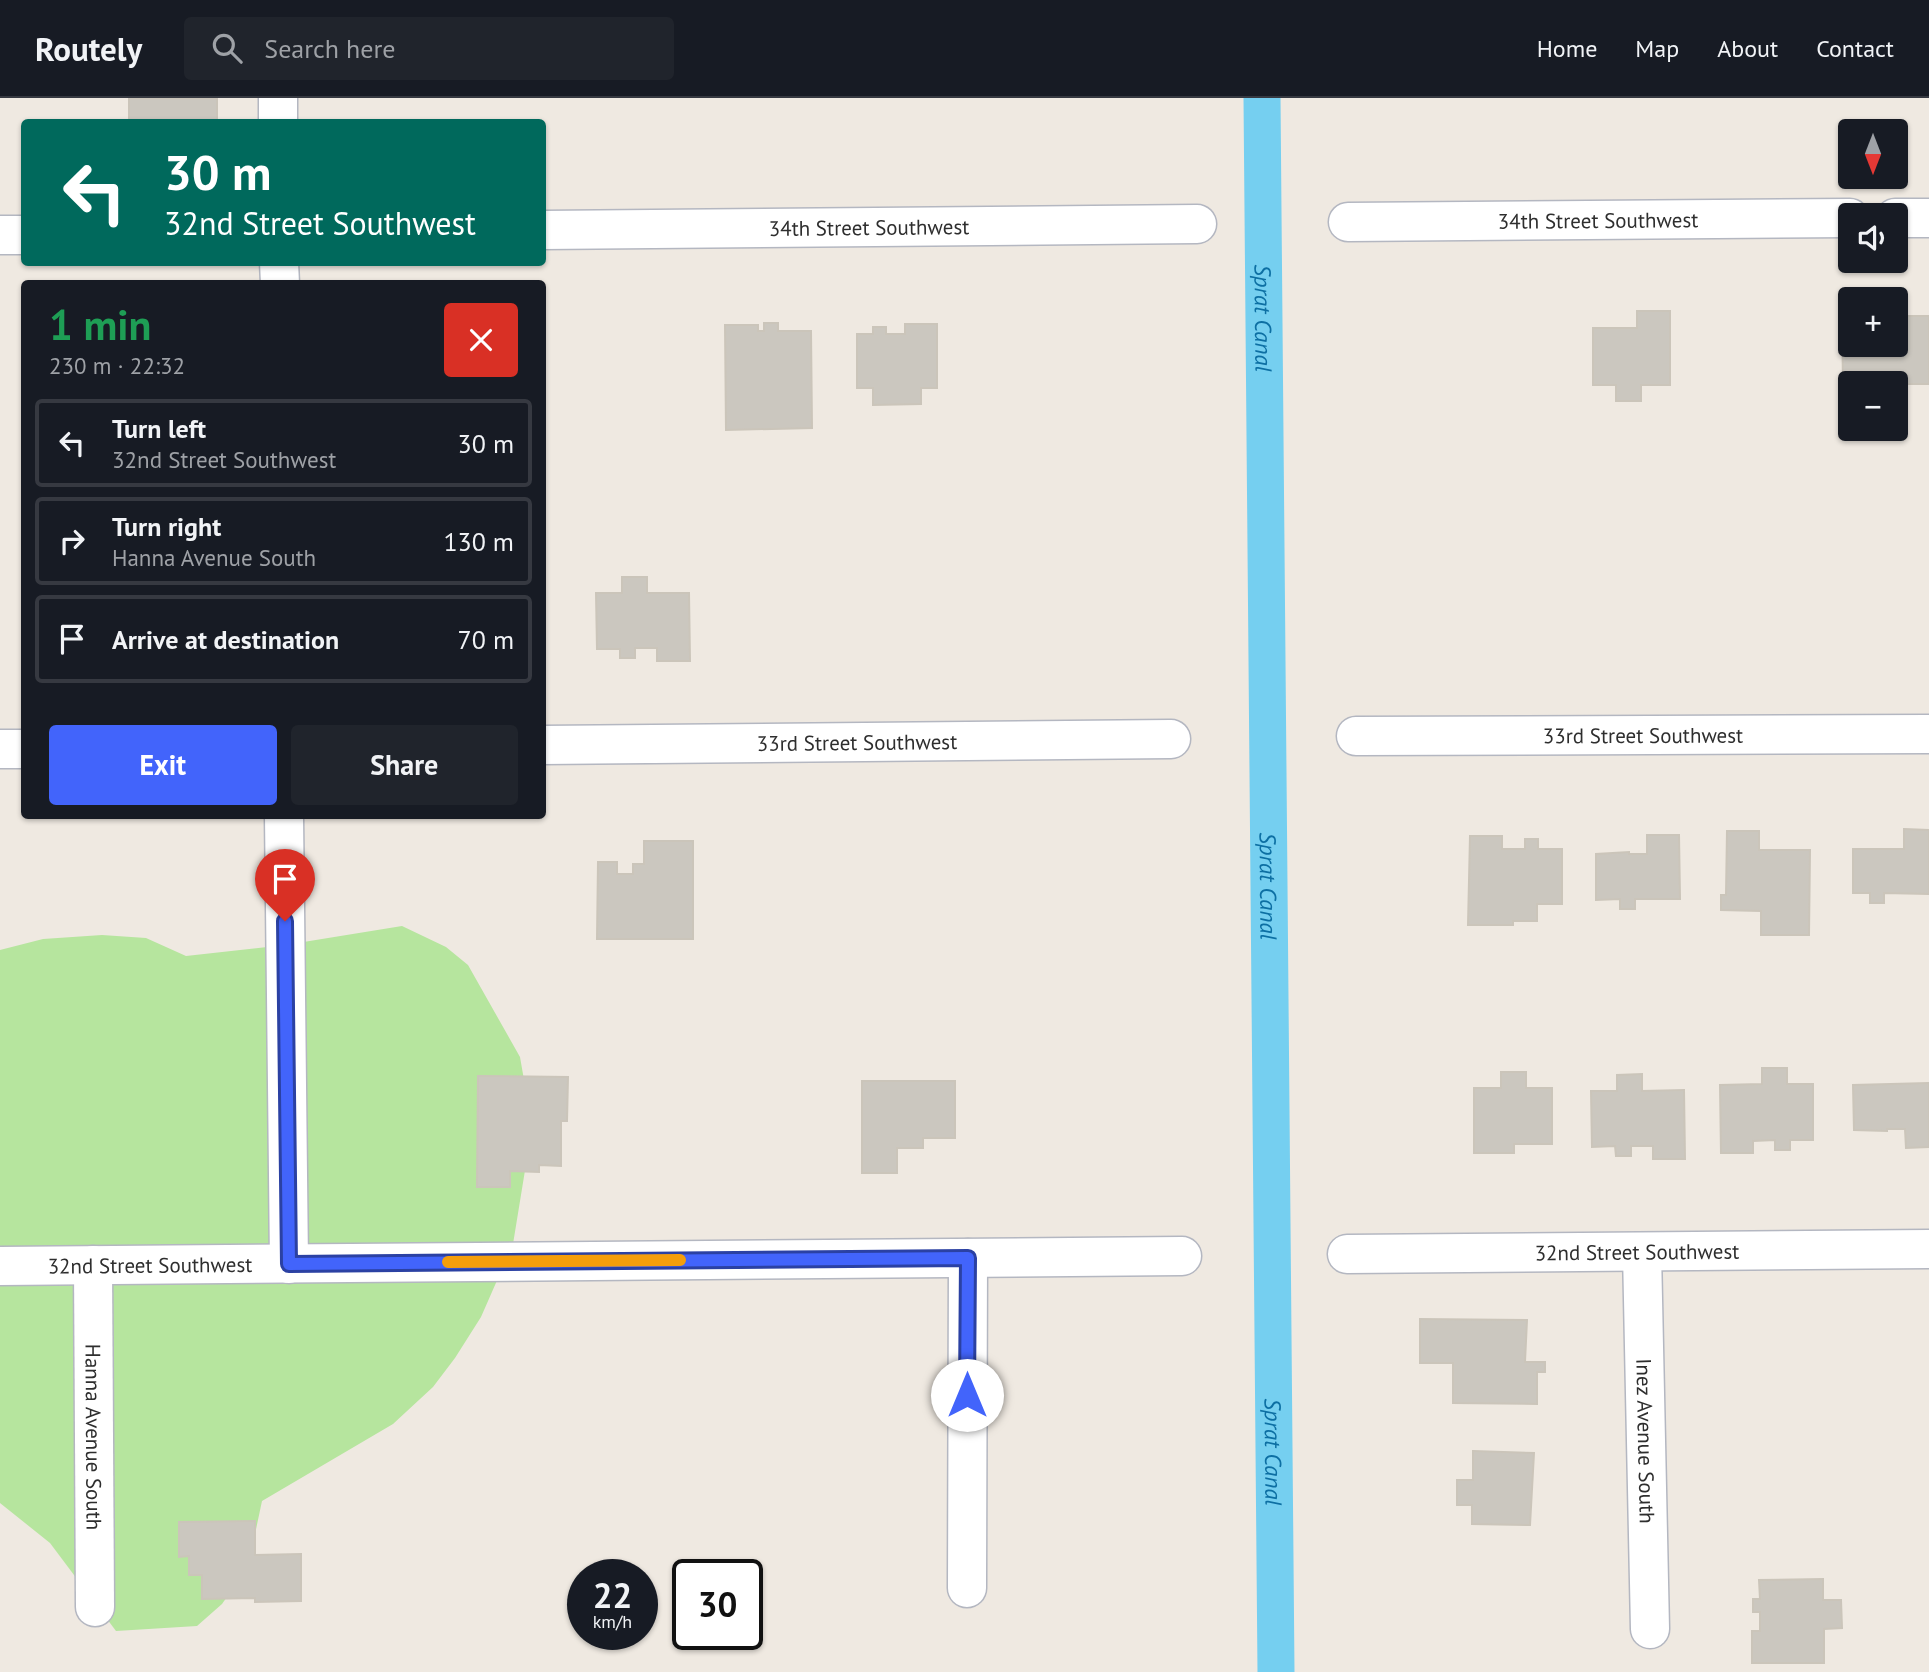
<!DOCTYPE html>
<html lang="en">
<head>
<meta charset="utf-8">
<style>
	body { margin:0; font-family:"PT Sans",sans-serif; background:#20242c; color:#f1f3f6; height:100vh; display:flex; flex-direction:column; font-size:26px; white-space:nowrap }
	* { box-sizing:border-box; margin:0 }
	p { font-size:23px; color:#9ea1a6 }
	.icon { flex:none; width:38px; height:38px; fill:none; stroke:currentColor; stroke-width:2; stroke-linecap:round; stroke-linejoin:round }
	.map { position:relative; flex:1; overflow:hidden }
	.panel { position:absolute; left:21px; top:182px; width:525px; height:539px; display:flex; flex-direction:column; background:#171b24; border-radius:7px; box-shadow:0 2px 5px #0004 }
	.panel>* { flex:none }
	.top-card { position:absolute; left:21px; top:21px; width:525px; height:147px; border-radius:7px; box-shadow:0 2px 5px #0004; background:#00695c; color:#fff; overflow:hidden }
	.needle { width:46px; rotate:180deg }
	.controls { position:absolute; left:1838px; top:21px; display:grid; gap:14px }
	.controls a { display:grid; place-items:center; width:70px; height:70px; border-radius:7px; background:#171b24; box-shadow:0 2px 5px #0004; font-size:35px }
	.speed { position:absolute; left:567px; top:1461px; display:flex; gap:14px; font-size:35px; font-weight:700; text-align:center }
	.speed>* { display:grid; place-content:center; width:91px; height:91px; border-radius:50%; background:#171b24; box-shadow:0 2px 5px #0004; line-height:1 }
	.speed small { font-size:18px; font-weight:400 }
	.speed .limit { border:4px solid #111; border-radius:10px; background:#fff; color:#111 }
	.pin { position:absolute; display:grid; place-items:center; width:60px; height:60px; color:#fff; margin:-72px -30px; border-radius:50% 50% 50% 0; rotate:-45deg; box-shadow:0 0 7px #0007 }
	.pin .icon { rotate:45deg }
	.me { position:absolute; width:77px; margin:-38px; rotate:0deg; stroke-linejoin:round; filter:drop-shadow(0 0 5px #0008) }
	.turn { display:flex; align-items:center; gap:24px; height:147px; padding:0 28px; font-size:32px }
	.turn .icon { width:91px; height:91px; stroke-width:2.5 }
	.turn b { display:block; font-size:49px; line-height:60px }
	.round { display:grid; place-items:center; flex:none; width:74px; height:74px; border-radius:7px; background:#20242c }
	.head { display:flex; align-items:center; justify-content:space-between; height:119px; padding:0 28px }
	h1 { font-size:42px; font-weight:700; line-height:52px; color:#1e9e55 }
	.cta { display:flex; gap:14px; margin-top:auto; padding:14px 28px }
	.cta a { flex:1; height:80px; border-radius:7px; background:#4264fb; color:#fff; font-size:28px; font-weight:700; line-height:80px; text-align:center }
	.cta a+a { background:#20242c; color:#f1f3f6 }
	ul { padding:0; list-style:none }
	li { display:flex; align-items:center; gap:21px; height:88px; margin:0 14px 10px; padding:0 14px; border:4px solid #363941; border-radius:7px }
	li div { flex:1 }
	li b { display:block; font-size:26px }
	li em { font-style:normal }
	header { display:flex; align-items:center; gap:42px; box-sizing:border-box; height:98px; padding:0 35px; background:#171b24; border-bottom:2px solid #363941 }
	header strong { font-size:33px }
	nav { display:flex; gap:38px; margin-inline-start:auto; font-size:24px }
	.search { width:490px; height:63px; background:#20242c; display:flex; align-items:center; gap:18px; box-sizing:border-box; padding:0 24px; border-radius:7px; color:#9ea1a6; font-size:26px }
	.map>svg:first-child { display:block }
	.green { fill:#b6e59e }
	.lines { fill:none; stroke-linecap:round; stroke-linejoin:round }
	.canal { stroke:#75cff0; stroke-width:37 }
	.building { fill:#cbc7bf; stroke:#cbc5ba; stroke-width:2 }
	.street-casing { stroke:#b4b7c1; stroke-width:41 }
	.street { stroke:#fff; stroke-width:38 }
	.route-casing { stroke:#2b41a3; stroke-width:18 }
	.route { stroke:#4264fb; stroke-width:12 }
	.slow { stroke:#f59e0b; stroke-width:12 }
	.labels { text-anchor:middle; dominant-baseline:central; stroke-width:6; stroke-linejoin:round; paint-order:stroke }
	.street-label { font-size:21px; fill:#2e2e2e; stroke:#fff }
	.water-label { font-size:23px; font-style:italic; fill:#0d6fa3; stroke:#fff }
</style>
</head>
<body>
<header>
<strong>Routely</strong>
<div class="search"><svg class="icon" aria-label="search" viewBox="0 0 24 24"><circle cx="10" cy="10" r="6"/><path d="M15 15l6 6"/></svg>Search here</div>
<nav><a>Home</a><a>Map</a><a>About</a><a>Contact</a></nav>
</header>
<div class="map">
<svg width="1929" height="1574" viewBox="0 0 1929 1574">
	<rect width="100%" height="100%" fill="#efe9e1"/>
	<path class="green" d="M 402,828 L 446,849 L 468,867 L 520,959 L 527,999 L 528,1054 L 513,1146 L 481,1219 L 455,1260 L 433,1289 L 393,1326 L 262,1403 L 248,1469 L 222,1506 L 197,1528 L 116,1533 L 50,1445 L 0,1405 L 0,852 L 43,841 L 102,837 L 146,840 L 186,858 L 285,847 Z"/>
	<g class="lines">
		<path class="canal" id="s1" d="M 1262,0 L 1276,1574"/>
	</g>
	<g class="building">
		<rect x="129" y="0" width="88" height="24"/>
		<path d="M 1637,213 L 1670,213 L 1670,287 L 1641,287 L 1641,303 L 1616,303 L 1616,287 L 1593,287 L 1593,230 L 1637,230 Z"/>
		<path d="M 1842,218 L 1850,218 L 1850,247 L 1895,247 L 1895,230 L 1903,230 L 1903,218 L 1929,218 L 1929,286 L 1843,286 Z"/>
		<path d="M 764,225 L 778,225 L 778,233 L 811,233 L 812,330 L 726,332 L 725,227 L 758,227 L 758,233 L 764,233 Z"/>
		<path d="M 905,226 L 937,226 L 937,290 L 921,290 L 921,306 L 873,307 L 873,290 L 857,290 L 857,236 L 873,236 L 873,229 L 886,229 L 886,236 L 905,236 Z"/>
		<path d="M 622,479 L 647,479 L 647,495 L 689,495 L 690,563 L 657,563 L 657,550 L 635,550 L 635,560 L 620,560 L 620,551 L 597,551 L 596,495 L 622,495 Z"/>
		<path d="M 1904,731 L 1929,732 L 1929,796 L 1884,795 L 1884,805 L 1870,805 L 1870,795 L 1853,795 L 1853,751 L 1904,751 Z"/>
		<path d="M 1727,733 L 1759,733 L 1759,752 L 1810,752 L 1809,837 L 1761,837 L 1761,813 L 1721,812 L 1721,797 L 1726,797 Z"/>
		<path d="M 1647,737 L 1679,737 L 1680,801 L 1635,801 L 1635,811 L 1620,811 L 1620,801 L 1596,802 L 1596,756 L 1629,754 L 1629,756 L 1647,756 Z"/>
		<path d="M 1470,738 L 1502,738 L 1502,751 L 1525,751 L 1525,741 L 1538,741 L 1538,751 L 1562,751 L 1562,806 L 1537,806 L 1537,823 L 1513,823 L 1513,827 L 1468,827 Z"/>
		<path d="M 644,743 L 693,743 L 693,841 L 597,841 L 598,764 L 617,764 L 617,776 L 633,776 L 633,766 L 644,766 Z"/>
		<path d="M 1762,970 L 1787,970 L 1787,986 L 1813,986 L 1813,1042 L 1790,1042 L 1790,1052 L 1775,1052 L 1775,1042 L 1753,1043 L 1753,1055 L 1721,1055 L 1720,987 L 1762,986 Z"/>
		<path d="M 1501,974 L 1526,974 L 1526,990 L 1552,990 L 1552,1046 L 1514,1046 L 1514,1055 L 1474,1055 L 1474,990 L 1501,990 Z"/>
		<path d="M 1642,976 L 1642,993 L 1684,992 L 1685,1061 L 1653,1061 L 1653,1048 L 1631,1048 L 1631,1058 L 1616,1058 L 1615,1048 L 1592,1049 L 1591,993 L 1617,993 L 1617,977 Z"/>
		<path d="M 478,978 L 568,979 L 567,1023 L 561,1023 L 561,1068 L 539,1067 L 539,1074 L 510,1073 L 510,1089 L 477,1089 Z"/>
		<path d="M 862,983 L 955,983 L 955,1040 L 923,1040 L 923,1050 L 897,1050 L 897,1075 L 862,1075 Z"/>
		<path d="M 1929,985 L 1929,1049 L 1906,1050 L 1905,1031 L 1887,1031 L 1887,1033 L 1854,1032 L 1853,987 Z"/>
		<path d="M 1420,1221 L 1527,1222 L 1525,1264 L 1545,1264 L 1545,1274 L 1537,1274 L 1537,1306 L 1453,1305 L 1453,1265 L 1420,1265 Z"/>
		<path d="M 1473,1353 L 1534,1355 L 1530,1427 L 1472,1426 L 1472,1407 L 1457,1407 L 1457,1382 L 1473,1382 Z"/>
		<path d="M 255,1423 L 255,1457 L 301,1456 L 301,1503 L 255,1504 L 255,1500 L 202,1501 L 202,1477 L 189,1477 L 189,1458 L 179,1459 L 179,1424 Z"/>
		<path d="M 1823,1481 L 1823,1502 L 1841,1502 L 1842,1530 L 1824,1531 L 1824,1565 L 1752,1565 L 1752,1533 L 1760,1533 L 1760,1514 L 1753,1514 L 1753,1501 L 1760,1501 L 1759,1482 Z"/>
	</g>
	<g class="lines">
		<defs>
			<g id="street">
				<path d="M 278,0 L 278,24"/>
				<path d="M 1895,120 L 1929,120"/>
				<path id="s2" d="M 1348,124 L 1850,120"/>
				<path id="s3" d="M 542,132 L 1197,126"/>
				<path d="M 0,137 L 24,137"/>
				<path d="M 279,164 L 280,186"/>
				<path id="s4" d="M 1356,638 L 1929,636"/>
				<path id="s5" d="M 542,647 L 1171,641"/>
				<path d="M 0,651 L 24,651"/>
				<path d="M 284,718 L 289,1166"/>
				<path id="s6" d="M 1642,1154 L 1650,1531"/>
				<path id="s7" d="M 1347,1156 L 1929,1151"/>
				<path id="s8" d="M 93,1167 L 95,1509"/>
				<path id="s9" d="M 0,1168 L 1182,1158"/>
				<path d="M 967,1490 L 968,1160"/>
			</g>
		</defs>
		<use href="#street" class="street-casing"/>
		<use href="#street" class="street"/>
	</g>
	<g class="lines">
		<defs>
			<path id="route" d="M 285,823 L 289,1166 L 968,1160 L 967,1297"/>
		</defs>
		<use href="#route" class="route-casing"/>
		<use href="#route" class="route"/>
		<path class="slow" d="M 448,1164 L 680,1162"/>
	</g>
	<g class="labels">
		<g class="street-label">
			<text stroke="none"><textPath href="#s2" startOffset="250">34th Street Southwest</textPath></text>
			<text stroke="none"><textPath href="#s3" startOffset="327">34th Street Southwest</textPath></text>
			<text stroke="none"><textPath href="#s4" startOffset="287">33rd Street Southwest</textPath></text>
			<text stroke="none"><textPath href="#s5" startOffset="315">33rd Street Southwest</textPath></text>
			<text stroke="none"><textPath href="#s7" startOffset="290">32nd Street Southwest</textPath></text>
			<text stroke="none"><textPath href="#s9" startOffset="150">32nd Street Southwest</textPath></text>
			<text stroke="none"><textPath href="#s8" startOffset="172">Hanna Avenue South</textPath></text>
			<text stroke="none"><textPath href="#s6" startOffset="189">Inez Avenue South</textPath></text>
		</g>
		<g class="water-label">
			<text stroke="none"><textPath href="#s1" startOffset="220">Sprat Canal</textPath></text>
			<text stroke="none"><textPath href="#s1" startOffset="788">Sprat Canal</textPath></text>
			<text stroke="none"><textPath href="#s1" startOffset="1354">Sprat Canal</textPath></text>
		</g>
	</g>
</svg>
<div class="controls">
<a><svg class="needle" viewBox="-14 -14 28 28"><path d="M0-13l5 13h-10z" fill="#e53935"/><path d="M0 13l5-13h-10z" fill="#9ea1a6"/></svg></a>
<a><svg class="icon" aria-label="sound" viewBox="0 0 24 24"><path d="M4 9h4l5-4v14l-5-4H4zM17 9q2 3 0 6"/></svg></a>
<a>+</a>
<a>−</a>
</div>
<div class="speed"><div>22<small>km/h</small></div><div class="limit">30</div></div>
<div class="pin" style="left:285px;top:823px;background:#d93025"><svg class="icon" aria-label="arrive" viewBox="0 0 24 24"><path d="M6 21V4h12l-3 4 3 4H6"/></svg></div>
<svg class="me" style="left:967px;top:1297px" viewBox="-20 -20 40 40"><circle r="19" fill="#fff"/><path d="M0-13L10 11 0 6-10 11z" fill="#4264fb"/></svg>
<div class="top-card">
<div class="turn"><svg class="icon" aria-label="left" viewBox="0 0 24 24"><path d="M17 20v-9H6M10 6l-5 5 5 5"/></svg><div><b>30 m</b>32nd Street Southwest</div></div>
</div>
<section class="panel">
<div class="head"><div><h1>1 min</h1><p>230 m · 22:32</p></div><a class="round" style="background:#d93025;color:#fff"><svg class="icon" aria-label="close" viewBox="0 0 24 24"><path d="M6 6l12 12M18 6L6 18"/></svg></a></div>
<ul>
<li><svg class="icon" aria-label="left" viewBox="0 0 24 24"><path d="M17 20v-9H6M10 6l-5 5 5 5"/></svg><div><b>Turn left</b><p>32nd Street Southwest</p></div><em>30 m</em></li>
<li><svg class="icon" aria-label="right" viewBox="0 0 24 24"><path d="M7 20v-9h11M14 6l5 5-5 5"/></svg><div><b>Turn right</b><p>Hanna Avenue South</p></div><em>130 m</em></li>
<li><svg class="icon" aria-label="arrive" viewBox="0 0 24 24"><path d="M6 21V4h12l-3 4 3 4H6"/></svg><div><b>Arrive at destination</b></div><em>70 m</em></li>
</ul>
<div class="cta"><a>Exit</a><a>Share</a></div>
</section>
</div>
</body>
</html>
